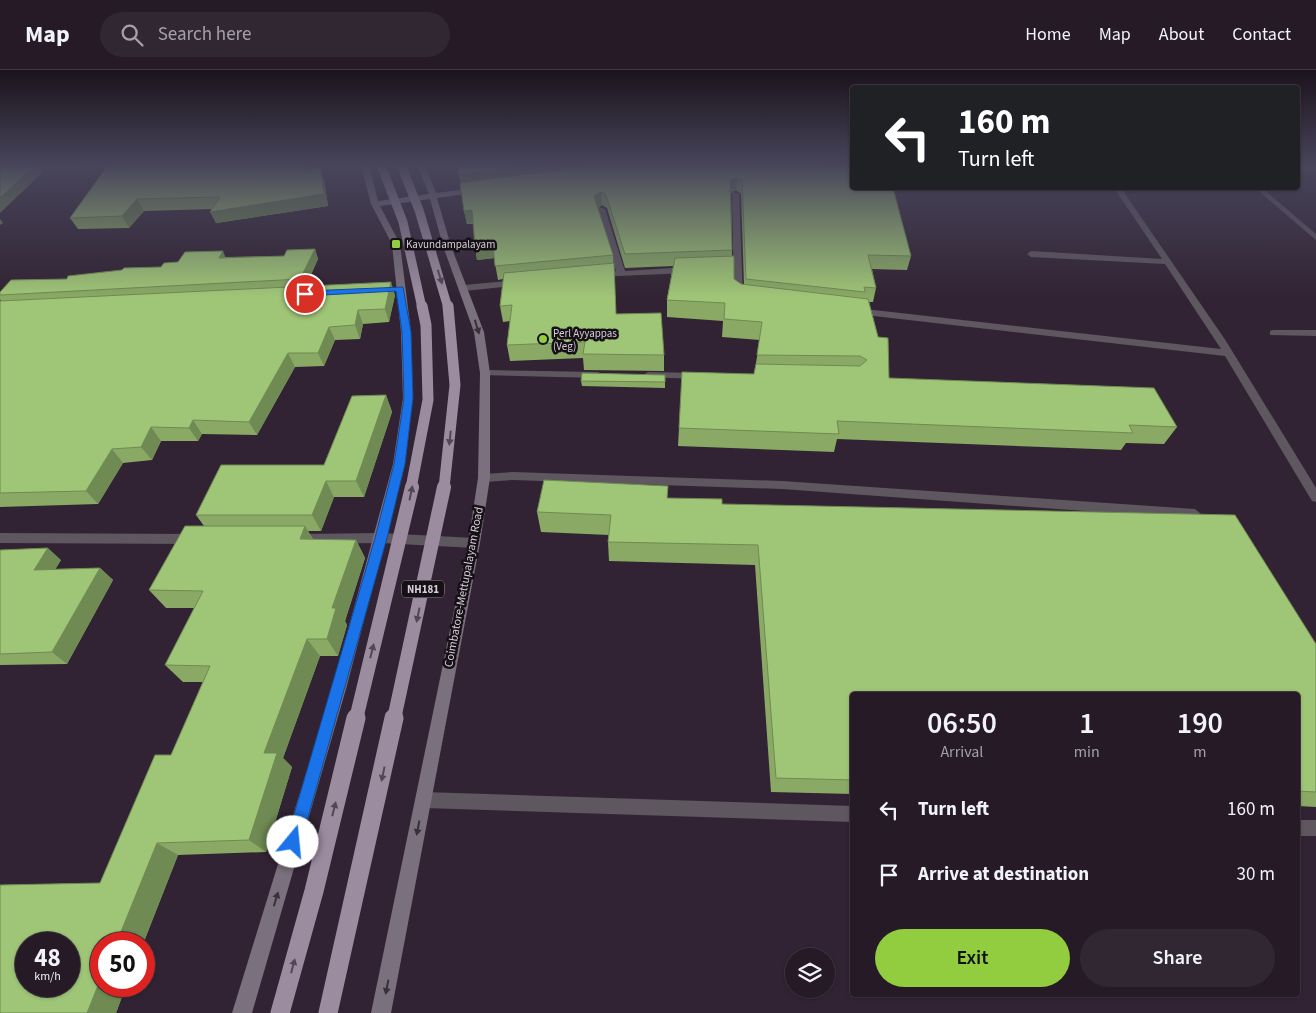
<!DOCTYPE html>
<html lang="en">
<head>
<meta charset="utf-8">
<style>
	body { margin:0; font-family:"Source Sans 3",sans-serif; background:#312732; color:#f1f3f6; height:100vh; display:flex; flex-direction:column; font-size:19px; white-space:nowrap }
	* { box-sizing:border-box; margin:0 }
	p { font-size:16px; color:#a3a1a7 }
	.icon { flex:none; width:28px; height:28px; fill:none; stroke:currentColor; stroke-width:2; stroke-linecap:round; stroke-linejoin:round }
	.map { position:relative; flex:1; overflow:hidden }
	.sheet { position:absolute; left:850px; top:622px; width:450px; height:305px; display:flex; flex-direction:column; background:#251a26; border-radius:5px; box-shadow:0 1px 4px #0004,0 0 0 1px #423843 }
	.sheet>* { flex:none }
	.hud { position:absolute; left:850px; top:15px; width:450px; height:105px; border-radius:5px; box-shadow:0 1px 4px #0004,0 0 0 1px #423843; background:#202124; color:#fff; overflow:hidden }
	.buttons { position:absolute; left:785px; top:878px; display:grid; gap:10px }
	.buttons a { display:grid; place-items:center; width:50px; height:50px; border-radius:50%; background:#251a26; box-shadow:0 1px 4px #0004,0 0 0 1px #423843; font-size:25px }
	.speed { position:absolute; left:15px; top:862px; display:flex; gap:10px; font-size:25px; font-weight:700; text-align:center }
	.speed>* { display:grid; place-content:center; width:65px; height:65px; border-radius:50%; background:#251a26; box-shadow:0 1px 4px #0004,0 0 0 1px #423843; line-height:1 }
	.speed small { font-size:12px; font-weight:400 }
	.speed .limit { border:8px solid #d22; background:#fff; color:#111 }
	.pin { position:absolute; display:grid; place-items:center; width:42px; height:42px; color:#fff; margin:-21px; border:2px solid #fff; border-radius:50%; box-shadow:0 1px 5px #0007 }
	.me { position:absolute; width:55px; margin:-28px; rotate:17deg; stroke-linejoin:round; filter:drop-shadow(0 0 4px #0008) }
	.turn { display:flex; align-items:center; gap:18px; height:105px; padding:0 25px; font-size:22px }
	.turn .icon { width:65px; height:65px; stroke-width:2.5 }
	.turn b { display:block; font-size:35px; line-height:42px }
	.eta { display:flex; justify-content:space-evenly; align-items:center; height:85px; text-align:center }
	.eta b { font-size:30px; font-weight:600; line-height:35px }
	.cta { display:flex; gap:10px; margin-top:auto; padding:10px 25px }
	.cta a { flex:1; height:58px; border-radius:30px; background:#91cd3f; color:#111; font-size:20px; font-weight:600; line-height:58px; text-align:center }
	.cta a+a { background:#312732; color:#f1f3f6 }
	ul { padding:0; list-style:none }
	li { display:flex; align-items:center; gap:15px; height:65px; padding:0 25px }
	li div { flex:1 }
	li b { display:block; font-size:19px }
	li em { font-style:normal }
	header { display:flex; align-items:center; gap:30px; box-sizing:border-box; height:70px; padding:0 25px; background:#251a26; border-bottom:1px solid #423843 }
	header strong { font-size:24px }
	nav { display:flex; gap:28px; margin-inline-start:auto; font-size:18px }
	.search { width:350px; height:45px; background:#312732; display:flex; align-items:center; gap:12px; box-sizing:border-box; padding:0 18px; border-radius:28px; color:#a3a1a7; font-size:19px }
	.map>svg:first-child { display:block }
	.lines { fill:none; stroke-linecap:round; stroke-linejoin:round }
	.service { fill:#5e575f; fill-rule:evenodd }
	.minor { fill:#5e575f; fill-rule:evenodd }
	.tertiary { fill:#5e575f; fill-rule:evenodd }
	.secondary { fill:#7b707d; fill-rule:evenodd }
	.trunk-bridge-far3 { stroke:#9c8ca0; stroke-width:9 }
	.trunk-bridge-far2 { stroke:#9c8ca0; stroke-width:11 }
	.trunk-bridge-far1 { stroke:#9c8ca0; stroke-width:14 }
	.trunk-bridge { stroke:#9c8ca0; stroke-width:19 }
	.wall { fill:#89a965; fill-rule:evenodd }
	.shaded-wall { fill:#6f8a53 }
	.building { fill:#9fc576; stroke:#6f8a53; fill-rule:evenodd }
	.oneway { fill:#524754 }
	.oneway2 { fill:#39313a }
	.route { fill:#1a73e8; stroke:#114b97 }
	.poi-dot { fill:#91cd3f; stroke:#150f16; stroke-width:2 }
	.labels { text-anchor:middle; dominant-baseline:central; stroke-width:5; stroke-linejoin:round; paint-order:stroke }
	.far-poi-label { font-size:11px; fill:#d7cdd8; stroke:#150f16; text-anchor:start }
	.shield { fill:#150f16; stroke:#9d949e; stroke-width:1 }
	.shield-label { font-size:11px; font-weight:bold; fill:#d7cdd8 }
	.street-label { font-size:12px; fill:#d7cdd8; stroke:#150f16 }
</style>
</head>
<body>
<header>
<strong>Map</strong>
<div class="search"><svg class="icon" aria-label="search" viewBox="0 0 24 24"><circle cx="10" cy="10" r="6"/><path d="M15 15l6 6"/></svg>Search here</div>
<nav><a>Home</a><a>Map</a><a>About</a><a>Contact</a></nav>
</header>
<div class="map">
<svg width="1316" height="943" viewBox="0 0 1316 943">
	<rect width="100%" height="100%" fill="#312333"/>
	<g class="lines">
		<path class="service" d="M 513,402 L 782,411 L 1195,439 L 1201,444 L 1195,449 L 782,419 L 513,410 L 484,412 L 478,408 L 484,404 Z"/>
		<g class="minor">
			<path d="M 51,95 L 89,95 L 86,97 L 0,103 L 0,99 Z"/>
			<path d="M 549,95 L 556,95 L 563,108 L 562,110 L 556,110 Z"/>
			<path d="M 1114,118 L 1121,118 L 1226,271 L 1316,418 L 1316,432 L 1312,431 L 1225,286 L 856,244 L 851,241 L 856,238 L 1221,279 L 1165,194 L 1031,187 L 1027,184 L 1031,181 L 1162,189 Z"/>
			<path d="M 1255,118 L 1262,118 L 1316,164 L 1316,170 Z"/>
			<path d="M 732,122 L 739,124 L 743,226 L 746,228 L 741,231 L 734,227 Z"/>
			<path d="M 598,137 L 605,139 L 625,201 L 688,197 L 692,200 L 688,203 L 595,207 L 595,203 L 616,201 Z"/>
			<path d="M 518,210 L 521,211 L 521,215 L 464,221 L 460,218 L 464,215 Z"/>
			<path d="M 1273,260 L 1316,260 L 1316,266 L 1270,265 L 1270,261 Z"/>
			<path d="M 485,300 L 598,302 L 603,305 L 598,308 L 481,305 L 481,301 Z"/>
			<path d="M 648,302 L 698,303 L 703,306 L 698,309 L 644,307 L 643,305 Z"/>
			<path d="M 424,722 L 852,736 L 852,752 L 424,738 L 418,736 L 416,730 L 418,724 Z"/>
			<rect x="1298" y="750" width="18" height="16"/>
		</g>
		<g class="tertiary">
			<path d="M 0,463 L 194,464 L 198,466 L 200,469 L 198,472 L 194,474 L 0,473 Z"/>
			<path d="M 381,463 L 474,468 L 478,470 L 480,473 L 478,476 L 474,478 L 381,473 L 299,474 L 295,472 L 293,469 L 295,466 L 299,464 Z"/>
		</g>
		<g class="secondary">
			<path d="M 361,95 L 369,95 L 378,131 L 429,124 L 417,95 L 425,95 L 436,123 L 478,118 L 482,120 L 478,122 L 437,128 L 451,176 L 484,262 L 490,303 L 490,408 L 480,473 L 391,943 L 371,943 L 468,473 L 478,408 L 480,303 L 474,262 L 443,176 L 430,129 L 380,136 L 400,174 L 411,262 L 413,328 L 405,394 L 346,619 L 252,943 L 232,943 L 332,619 L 393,394 L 403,328 L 401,262 L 392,174 L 371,134 Z"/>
			<path d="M 1298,96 L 1316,97 L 1316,101 L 1298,100 Z"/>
		</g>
		<g class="trunk-bridge-far3">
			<path d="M 381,95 L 403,152 L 422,238"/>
			<path d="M 401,95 L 419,140 L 448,238"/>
		</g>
		<g class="trunk-bridge-far2">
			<path d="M 411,418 L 428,330 L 426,255 L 422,236"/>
			<path d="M 444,418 L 455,315 L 448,236"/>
		</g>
		<g class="trunk-bridge-far1">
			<path d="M 356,649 L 412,417"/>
			<path d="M 394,649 L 444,417"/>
		</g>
		<g class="trunk-bridge">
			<path d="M 280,943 L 314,821 L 356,648"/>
			<path d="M 328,943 L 394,648"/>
		</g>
	</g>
	<g class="wall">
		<path d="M 108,95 L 313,99 L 320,98 L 324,110 L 328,136 L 216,153 L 212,139 L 144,141 L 129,158 L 78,159 L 70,148 Z"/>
		<path d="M 558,95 L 824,95 L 911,186 L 907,200 L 872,199 L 876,218 L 873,232 L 869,232 L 889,308 L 1177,357 L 1164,374 L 1126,373 L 1121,380 L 837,369 L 834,382 L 678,376 L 679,358 L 754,304 L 760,270 L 722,267 L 723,251 L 667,247 L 667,230 L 673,196 L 625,198 L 607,138 L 602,135 L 598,138 L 613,185 L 616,244 L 664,285 L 664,301 L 584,300 L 583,288 L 510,291 L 507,275 L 510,251 L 503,252 L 500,236 L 503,209 L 498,210 L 494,188 L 477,190 L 475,176 L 473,154 L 467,154 L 464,141 L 551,101 L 561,100 ZM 736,120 L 741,124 L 744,215 L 741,214 L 734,209 L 732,186 L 731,123 Z"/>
		<path d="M 315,179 L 318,189 L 306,216 L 395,225 L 389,252 L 363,254 L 360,269 L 335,270 L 324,296 L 295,297 L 257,365 L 202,364 L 198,371 L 161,371 L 152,390 L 123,393 L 98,434 L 0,437 L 0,231 L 1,231 L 0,229 L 0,222 L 67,209 L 161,197 L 178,192 L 226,187 L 284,186 Z"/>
		<path d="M 581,311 L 665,312 L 665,318 L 582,316 Z"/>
		<path d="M 386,325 L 392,342 L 364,427 L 334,427 L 321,461 L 308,461 L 313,469 L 356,470 L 365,488 L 345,551 L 347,555 L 338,586 L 320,586 L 283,688 L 292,697 L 266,782 L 178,785 L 143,874 L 101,874 L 101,916 L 126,916 L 116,943 L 0,943 L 0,815 L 100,813 L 155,685 L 171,685 L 203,612 L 183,612 L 165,595 L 194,538 L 166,538 L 149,520 L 185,456 L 204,456 L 196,445 L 221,395 L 324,395 L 352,326 ZM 26,874 L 69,874 L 69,916 L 26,916 Z"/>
		<path d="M 668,416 L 667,428 L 722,434 L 1316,574 L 1316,737 L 1298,736 L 1298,625 L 852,625 L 852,724 L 771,722 L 755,495 L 609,491 L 608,472 L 609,465 L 541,462 L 537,442 Z"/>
		<path d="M 0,480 L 61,490 L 55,499 L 100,498 L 113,510 L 67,594 L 0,595 Z"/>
	</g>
	<g class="shaded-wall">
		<path d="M 36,95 L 39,95 L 43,102 L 0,143 L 0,128 Z"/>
		<path d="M 305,95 L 315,95 L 306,112 L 302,100 Z"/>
		<path d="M 531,95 L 551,95 L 552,106 L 462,118 L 459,105 Z"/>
		<path d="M 562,95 L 641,95 L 563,104 Z"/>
		<path d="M 320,98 L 324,110 L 328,136 L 216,153 L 210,142 Z"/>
		<path d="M 737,107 L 736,120 L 729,124 L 730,111 Z"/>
		<path d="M 601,122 L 602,135 L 595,140 L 594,126 Z"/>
		<path d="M 137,129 L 144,141 L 129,158 L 122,146 Z"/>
		<path d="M 472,140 L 475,153 L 467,154 L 464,141 Z"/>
		<path d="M 0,149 L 3,153 L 0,155 Z"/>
		<path d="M 493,174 L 495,188 L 477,190 L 475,176 Z"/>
		<path d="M 315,179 L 318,189 L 304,219 L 300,209 Z"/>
		<path d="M 223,181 L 227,191 L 219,188 Z"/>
		<path d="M 391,212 L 395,225 L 389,252 L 385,239 Z"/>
		<path d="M 358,240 L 363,254 L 360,269 L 355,255 Z"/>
		<path d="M 329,257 L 335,270 L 324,296 L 318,283 Z"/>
		<path d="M 288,283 L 295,297 L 257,365 L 249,352 Z"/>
		<path d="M 386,325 L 392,342 L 364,427 L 356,411 Z"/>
		<path d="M 193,350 L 202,364 L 198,371 L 189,358 Z"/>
		<path d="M 151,357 L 161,371 L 152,390 L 141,377 Z"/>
		<path d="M 112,379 L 123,393 L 98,434 L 86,421 Z"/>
		<path d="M 326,411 L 334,427 L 321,461 L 312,445 Z"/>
		<path d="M 305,456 L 316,475 L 300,469 Z"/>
		<path d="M 356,470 L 365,488 L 345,551 L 347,555 L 338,586 L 327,569 L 332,538 Z"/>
		<path d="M 48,478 L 61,490 L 48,512 L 34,500 Z"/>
		<path d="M 100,498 L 113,510 L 67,594 L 52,582 Z"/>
		<path d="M 307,569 L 320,586 L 283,688 L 292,697 L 266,782 L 249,770 L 264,683 Z"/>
		<path d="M 157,773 L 178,785 L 143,874 L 116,874 Z"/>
		<path d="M 101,908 L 101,916 L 126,916 L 116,943 L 87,943 Z"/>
	</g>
	<g class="building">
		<path d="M 11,95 L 36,95 L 0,128 L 0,96 Z"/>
		<path d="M 108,95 L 305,95 L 302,100 L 320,98 L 324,124 L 210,142 L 220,127 L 137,129 L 122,146 L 70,148 Z"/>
		<path d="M 458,95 L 531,95 L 459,105 Z"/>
		<path d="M 595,95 L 824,95 L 830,97 L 852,98 L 852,118 L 893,118 L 911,186 L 868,185 L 876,218 L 864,217 L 865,222 L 746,209 L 742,110 L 737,107 L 730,111 L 732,180 L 625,184 L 606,125 L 601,122 L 594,126 L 613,185 L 495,196 L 493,174 L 475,176 L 472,140 L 464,141 L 460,113 Z"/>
		<path d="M 315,179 L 300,209 L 0,225 L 0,222 L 11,210 L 67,209 L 68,206 L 122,200 L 124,198 L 161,197 L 164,193 L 178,192 L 185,182 L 223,181 L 219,188 L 284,186 L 287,180 Z"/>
		<path d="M 734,186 L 734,209 L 741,214 L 868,229 L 878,267 L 888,268 L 889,308 L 1154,318 L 1177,357 L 1129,355 L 1133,363 L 837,351 L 839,364 L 679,358 L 682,302 L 754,304 L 756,294 L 860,296 L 867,290 L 860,286 L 757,285 L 762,252 L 724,249 L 725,233 L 667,230 L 675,188 Z"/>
		<path d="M 614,193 L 616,244 L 661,243 L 664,285 L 583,284 L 585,272 L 507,275 L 512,235 L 500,236 L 504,203 Z"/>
		<path d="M 391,212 L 385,239 L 358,240 L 355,255 L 329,257 L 318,283 L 288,283 L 249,352 L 193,350 L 189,358 L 151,357 L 141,377 L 112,379 L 86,421 L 0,423 L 0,231 Z"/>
		<path d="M 582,303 L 665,305 L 665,312 L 581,311 Z"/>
		<path d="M 386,325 L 356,411 L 326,411 L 312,445 L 196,445 L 221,395 L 324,395 L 352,326 Z"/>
		<path d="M 544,410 L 668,416 L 667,428 L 722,429 L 722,434 L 1235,445 L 1316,574 L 1316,722 L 1298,721 L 1298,625 L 852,625 L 852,710 L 776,708 L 758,475 L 608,472 L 611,445 L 537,442 Z"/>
		<path d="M 185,456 L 305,456 L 300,469 L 356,470 L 332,538 L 336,538 L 327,569 L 307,569 L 264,683 L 277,683 L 249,770 L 157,773 L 116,874 L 101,874 L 101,908 L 87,943 L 0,943 L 0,815 L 100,813 L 155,685 L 171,685 L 210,596 L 165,595 L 203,521 L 149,520 ZM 26,874 L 69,874 L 69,916 L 26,916 Z"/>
		<path d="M 48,478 L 34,500 L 100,498 L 52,582 L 0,584 L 0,480 Z"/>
	</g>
	<defs><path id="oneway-solid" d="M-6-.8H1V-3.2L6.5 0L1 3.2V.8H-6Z" transform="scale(1.25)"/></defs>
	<g class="oneway">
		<use href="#oneway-solid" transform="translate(440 207) rotate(73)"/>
		<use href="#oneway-solid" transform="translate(450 368) rotate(96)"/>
		<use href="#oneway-solid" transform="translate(411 423) rotate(-78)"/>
		<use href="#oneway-solid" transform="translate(418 545) rotate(102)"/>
		<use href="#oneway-solid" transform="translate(372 581) rotate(-76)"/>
		<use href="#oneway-solid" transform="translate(383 704) rotate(102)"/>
		<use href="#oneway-solid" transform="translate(334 739) rotate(-76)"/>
		<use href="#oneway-solid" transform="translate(293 896) rotate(-75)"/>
	</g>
	<g class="oneway2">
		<use href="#oneway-solid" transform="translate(477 257) rotate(73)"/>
		<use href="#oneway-solid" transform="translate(418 758) rotate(101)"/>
		<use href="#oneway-solid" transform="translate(276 829) rotate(-73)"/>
		<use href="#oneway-solid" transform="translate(387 917) rotate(101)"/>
	</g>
	<linearGradient id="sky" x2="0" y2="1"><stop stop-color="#1b131c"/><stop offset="0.42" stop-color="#48455b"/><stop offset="1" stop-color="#48455b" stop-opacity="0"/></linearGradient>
	<rect width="1316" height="227" fill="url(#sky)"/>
	<path class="route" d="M 403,217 L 411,262 L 413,328 L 405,394 L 387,468 L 301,772 L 299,777 L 293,779 L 288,777 L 286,772 L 375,468 L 394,394 L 404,328 L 402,262 L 396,221 L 305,226 L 301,224 L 305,221 Z"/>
	<g class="poi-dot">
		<rect x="391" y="169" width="10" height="10" rx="2.5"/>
		<circle cx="543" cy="269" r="5"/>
	</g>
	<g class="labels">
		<g class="far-poi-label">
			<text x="406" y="174">Kavundampalayam</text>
			<text x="553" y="263">Perl Ayyappas<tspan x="553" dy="13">(Veg)</tspan></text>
		</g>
		<rect class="shield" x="402" y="510.5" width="42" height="17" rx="4"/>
		<g class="shield-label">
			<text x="423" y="519">NH181</text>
		</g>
		<g class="street-label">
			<text transform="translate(464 517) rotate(-79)">Coimbatore-Mettupalayam Road</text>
		</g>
	</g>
</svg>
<div class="buttons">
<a><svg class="icon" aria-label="layers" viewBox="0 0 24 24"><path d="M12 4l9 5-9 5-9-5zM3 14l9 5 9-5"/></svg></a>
</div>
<div class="speed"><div>48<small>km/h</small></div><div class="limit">50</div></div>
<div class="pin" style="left:305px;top:224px;background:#d93025"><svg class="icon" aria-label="arrive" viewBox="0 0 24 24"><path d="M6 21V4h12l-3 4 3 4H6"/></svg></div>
<svg class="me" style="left:293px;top:772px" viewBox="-20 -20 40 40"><circle r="19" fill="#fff"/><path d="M0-13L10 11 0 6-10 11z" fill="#1a73e8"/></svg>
<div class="hud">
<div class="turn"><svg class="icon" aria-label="left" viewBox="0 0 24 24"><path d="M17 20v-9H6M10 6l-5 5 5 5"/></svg><div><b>160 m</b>Turn left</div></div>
</div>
<section class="sheet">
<div class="eta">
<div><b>06:50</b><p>Arrival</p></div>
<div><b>1</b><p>min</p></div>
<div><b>190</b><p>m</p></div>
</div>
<ul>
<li><svg class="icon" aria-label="left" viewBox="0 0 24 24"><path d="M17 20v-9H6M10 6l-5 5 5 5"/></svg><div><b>Turn left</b></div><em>160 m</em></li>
<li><svg class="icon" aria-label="arrive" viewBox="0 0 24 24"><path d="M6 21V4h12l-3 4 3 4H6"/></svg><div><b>Arrive at destination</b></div><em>30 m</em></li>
</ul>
<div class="cta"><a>Exit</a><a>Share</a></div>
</section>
</div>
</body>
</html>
